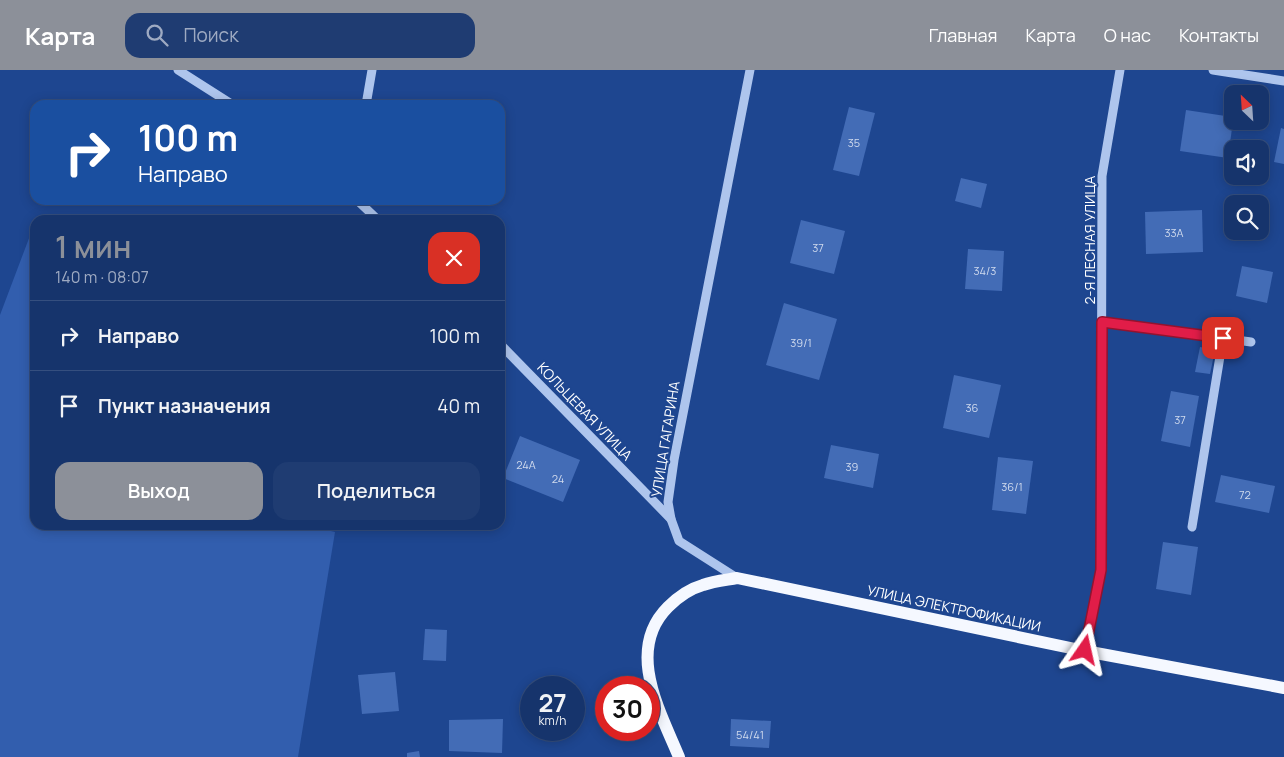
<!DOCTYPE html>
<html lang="ru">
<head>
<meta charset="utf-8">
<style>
	body { margin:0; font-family:Manrope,sans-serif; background:#1f3c72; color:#f1f3f6; height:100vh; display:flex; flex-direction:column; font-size:19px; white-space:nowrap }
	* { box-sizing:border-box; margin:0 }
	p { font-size:16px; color:#9eaac2 }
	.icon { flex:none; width:28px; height:28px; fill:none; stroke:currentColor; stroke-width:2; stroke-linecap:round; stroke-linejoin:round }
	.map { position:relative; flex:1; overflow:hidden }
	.side { position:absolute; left:30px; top:145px; width:475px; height:315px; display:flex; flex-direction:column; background:#16346c; border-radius:15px; box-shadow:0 2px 12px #0003,0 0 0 1px #354f7f }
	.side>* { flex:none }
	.banner { position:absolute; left:30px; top:30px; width:475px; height:105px; border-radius:15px; box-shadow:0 2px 12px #0003,0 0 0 1px #354f7f; background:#1a4fa0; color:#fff; overflow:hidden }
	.needle { width:32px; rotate:335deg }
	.controls { position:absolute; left:1224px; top:15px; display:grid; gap:10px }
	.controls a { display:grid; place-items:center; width:45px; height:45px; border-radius:10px; background:#16346c; box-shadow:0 2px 12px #0003,0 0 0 1px #354f7f; font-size:25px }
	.speed { position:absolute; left:520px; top:606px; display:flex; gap:10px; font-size:25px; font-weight:700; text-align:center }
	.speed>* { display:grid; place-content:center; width:65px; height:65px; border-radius:50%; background:#16346c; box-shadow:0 2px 12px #0003,0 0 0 1px #354f7f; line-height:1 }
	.speed small { font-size:12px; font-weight:400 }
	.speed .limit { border:8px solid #d22; background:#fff; color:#111 }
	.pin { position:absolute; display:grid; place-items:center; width:42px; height:42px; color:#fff; margin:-21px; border-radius:10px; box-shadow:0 2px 8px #0006 }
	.me { position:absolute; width:55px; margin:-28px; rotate:11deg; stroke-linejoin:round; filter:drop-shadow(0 0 4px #0008) }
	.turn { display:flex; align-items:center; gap:18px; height:105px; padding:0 25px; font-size:22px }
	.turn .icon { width:65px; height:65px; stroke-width:2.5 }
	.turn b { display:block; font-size:35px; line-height:42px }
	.round { display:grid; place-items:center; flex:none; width:52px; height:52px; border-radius:15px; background:#1f3c72 }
	.summary { display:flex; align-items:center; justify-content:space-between; height:85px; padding:0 25px }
	h1 { font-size:30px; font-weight:600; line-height:38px; color:#8c9099 }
	.cta { display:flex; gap:10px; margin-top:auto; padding:10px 25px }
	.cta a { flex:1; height:58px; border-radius:15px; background:#8c9099; color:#fff; font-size:20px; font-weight:600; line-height:58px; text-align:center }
	.cta a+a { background:#1f3c72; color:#f1f3f6 }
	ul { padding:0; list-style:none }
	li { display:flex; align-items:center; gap:15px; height:70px; padding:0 25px; border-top:1px solid #354f7f }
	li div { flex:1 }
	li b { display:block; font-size:19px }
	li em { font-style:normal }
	header { display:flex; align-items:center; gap:30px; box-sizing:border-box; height:70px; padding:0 25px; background:#8c9099; color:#fff }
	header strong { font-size:24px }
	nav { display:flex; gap:28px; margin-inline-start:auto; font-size:18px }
	.search { width:350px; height:45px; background:#1f3c72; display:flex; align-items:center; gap:12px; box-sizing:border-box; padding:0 18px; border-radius:15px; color:#9eaac2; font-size:19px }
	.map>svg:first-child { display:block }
	.green { fill:#325eae }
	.building { fill:#436cb6 }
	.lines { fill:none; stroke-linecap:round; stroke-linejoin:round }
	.minor { stroke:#aec5ed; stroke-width:9 }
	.major { stroke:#f5f8ff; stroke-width:12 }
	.route-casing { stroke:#92132f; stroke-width:12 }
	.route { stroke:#e11d48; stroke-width:9 }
	.labels { text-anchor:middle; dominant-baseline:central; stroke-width:4; stroke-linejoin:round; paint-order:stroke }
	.number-label { font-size:11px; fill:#d0daed }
	.street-label { font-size:14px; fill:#fff; stroke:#1e4690 }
</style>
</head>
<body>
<header>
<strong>Карта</strong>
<div class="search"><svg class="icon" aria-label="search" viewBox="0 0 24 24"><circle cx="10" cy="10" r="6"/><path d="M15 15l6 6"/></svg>Поиск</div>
<nav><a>Главная</a><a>Карта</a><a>О нас</a><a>Контакты</a></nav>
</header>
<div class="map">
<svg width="1284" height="687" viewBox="0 0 1284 687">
	<rect width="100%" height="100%" fill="#1e4690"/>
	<path class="green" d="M 31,163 L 35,164 L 35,455 L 306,455 L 335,462 L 298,687 L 0,687 L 0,245 Z"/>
	<g class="building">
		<path d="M 849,37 L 875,43 L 859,106 L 833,100 Z"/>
		<path d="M 1186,40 L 1232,47 L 1233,51 L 1228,88 L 1180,81 Z"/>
		<path d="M 1281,58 L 1284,59 L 1284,94 L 1274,92 Z"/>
		<path d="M 961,108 L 987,114 L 981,138 L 955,131 Z"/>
		<path d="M 1202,140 L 1203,182 L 1146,184 L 1145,142 Z"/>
		<path d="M 801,150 L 845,161 L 834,204 L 790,193 Z"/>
		<path d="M 968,179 L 1004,181 L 1002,221 L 965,219 Z"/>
		<path d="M 1242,196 L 1273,202 L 1267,233 L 1236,226 Z"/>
		<path d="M 784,233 L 837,249 L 819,310 L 766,295 Z"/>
		<path d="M 1200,277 L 1215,280 L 1210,304 L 1195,302 Z"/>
		<path d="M 954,305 L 1001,315 L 989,368 L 943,358 Z"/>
		<path d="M 1171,321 L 1199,326 L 1190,377 L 1161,371 Z"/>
		<path d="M 520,366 L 580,390 L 563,432 L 503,408 Z"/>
		<path d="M 831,375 L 879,384 L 873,418 L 824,408 Z"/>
		<path d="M 998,387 L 1033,391 L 1026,444 L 992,440 Z"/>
		<path d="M 1221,405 L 1275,416 L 1269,443 L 1215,432 Z"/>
		<path d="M 1163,472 L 1198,477 L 1191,525 L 1156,519 Z"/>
		<path d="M 425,559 L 447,560 L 446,591 L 423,590 Z"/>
		<path d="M 395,602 L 399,641 L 362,644 L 358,605 Z"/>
		<path d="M 503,649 L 502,683 L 449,681 L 449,650 Z"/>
		<path d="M 731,649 L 771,651 L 769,678 L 730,676 Z"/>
		<path d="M 419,681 L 420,687 L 407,687 L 407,683 Z"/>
	</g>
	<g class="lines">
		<g class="minor">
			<path d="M 178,0 L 233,35"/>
			<path d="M 1213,0 L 1284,11"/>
			<path d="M 366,35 L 372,0"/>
			<path d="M 357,130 L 378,150"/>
			<path d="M 1103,252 L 1251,272"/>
			<path d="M 500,274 L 671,449"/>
			<path d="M 1192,457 L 1223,268"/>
			<path d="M 737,508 L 679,471 L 671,449 L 668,432 L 674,390 L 750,0"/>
			<path d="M 1085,581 L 1101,500 L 1102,106 L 1120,0"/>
		</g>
		<path class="major" d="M 679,687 C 660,641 625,580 668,537 C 678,527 689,519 703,515 C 714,511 726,510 737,508 L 1085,581 L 1284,618"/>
	</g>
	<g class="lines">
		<defs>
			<path id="route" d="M 1085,580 L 1101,500 L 1102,252 L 1223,268"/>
		</defs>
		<use href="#route" class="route-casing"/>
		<use href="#route" class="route"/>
	</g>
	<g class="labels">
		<g class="number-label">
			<text x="854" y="72">35</text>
			<text x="1174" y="162">33А</text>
			<text x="818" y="177">37</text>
			<text x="985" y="200">34/3</text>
			<text x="801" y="272">39/1</text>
			<text x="972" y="337">36</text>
			<text x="1180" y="349">37</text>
			<text x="526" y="394">24А</text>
			<text x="852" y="396">39</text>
			<text x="558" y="408">24</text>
			<text x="1012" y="416">36/1</text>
			<text x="1245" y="424">72</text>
			<text x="750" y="664">54/41</text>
		</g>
		<g class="street-label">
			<text transform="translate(1089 170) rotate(-90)">2-Я ЛЕСНАЯ УЛИЦА</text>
			<text transform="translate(585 341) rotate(46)">КОЛЬЦЕВАЯ УЛИЦА</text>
			<text transform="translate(665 369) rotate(-81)">УЛИЦА ГАГАРИНА</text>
			<text transform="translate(954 538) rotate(12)">УЛИЦА ЭЛЕКТРОФИКАЦИИ</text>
		</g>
	</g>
</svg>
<div class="controls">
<a><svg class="needle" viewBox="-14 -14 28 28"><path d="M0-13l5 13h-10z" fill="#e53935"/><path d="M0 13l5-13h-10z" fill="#9eaac2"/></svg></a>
<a><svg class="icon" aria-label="sound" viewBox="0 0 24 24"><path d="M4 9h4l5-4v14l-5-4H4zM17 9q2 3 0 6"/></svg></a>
<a><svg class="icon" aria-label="search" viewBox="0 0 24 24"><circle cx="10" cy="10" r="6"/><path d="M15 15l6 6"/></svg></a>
</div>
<div class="speed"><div>27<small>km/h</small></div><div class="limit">30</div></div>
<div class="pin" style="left:1223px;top:268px;background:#d93025"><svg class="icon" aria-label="arrive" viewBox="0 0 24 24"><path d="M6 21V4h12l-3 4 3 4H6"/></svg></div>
<svg class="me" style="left:1085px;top:580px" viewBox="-20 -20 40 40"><path d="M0-17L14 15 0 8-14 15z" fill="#e11d48" stroke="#fff" stroke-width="4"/></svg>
<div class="banner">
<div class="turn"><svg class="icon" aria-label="right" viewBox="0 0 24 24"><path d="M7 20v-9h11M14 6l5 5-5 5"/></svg><div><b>100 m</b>Направо</div></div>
</div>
<section class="side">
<div class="summary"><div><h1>1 мин</h1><p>140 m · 08:07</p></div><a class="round" style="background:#d93025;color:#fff"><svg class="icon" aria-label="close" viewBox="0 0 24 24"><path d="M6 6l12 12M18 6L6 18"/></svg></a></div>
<ul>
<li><svg class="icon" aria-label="right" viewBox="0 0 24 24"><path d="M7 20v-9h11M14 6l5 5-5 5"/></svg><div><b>Направо</b></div><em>100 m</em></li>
<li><svg class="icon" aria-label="arrive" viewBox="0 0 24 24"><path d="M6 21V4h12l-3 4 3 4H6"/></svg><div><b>Пункт назначения</b></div><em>40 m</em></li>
</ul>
<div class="cta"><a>Выход</a><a>Поделиться</a></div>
</section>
</div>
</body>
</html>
